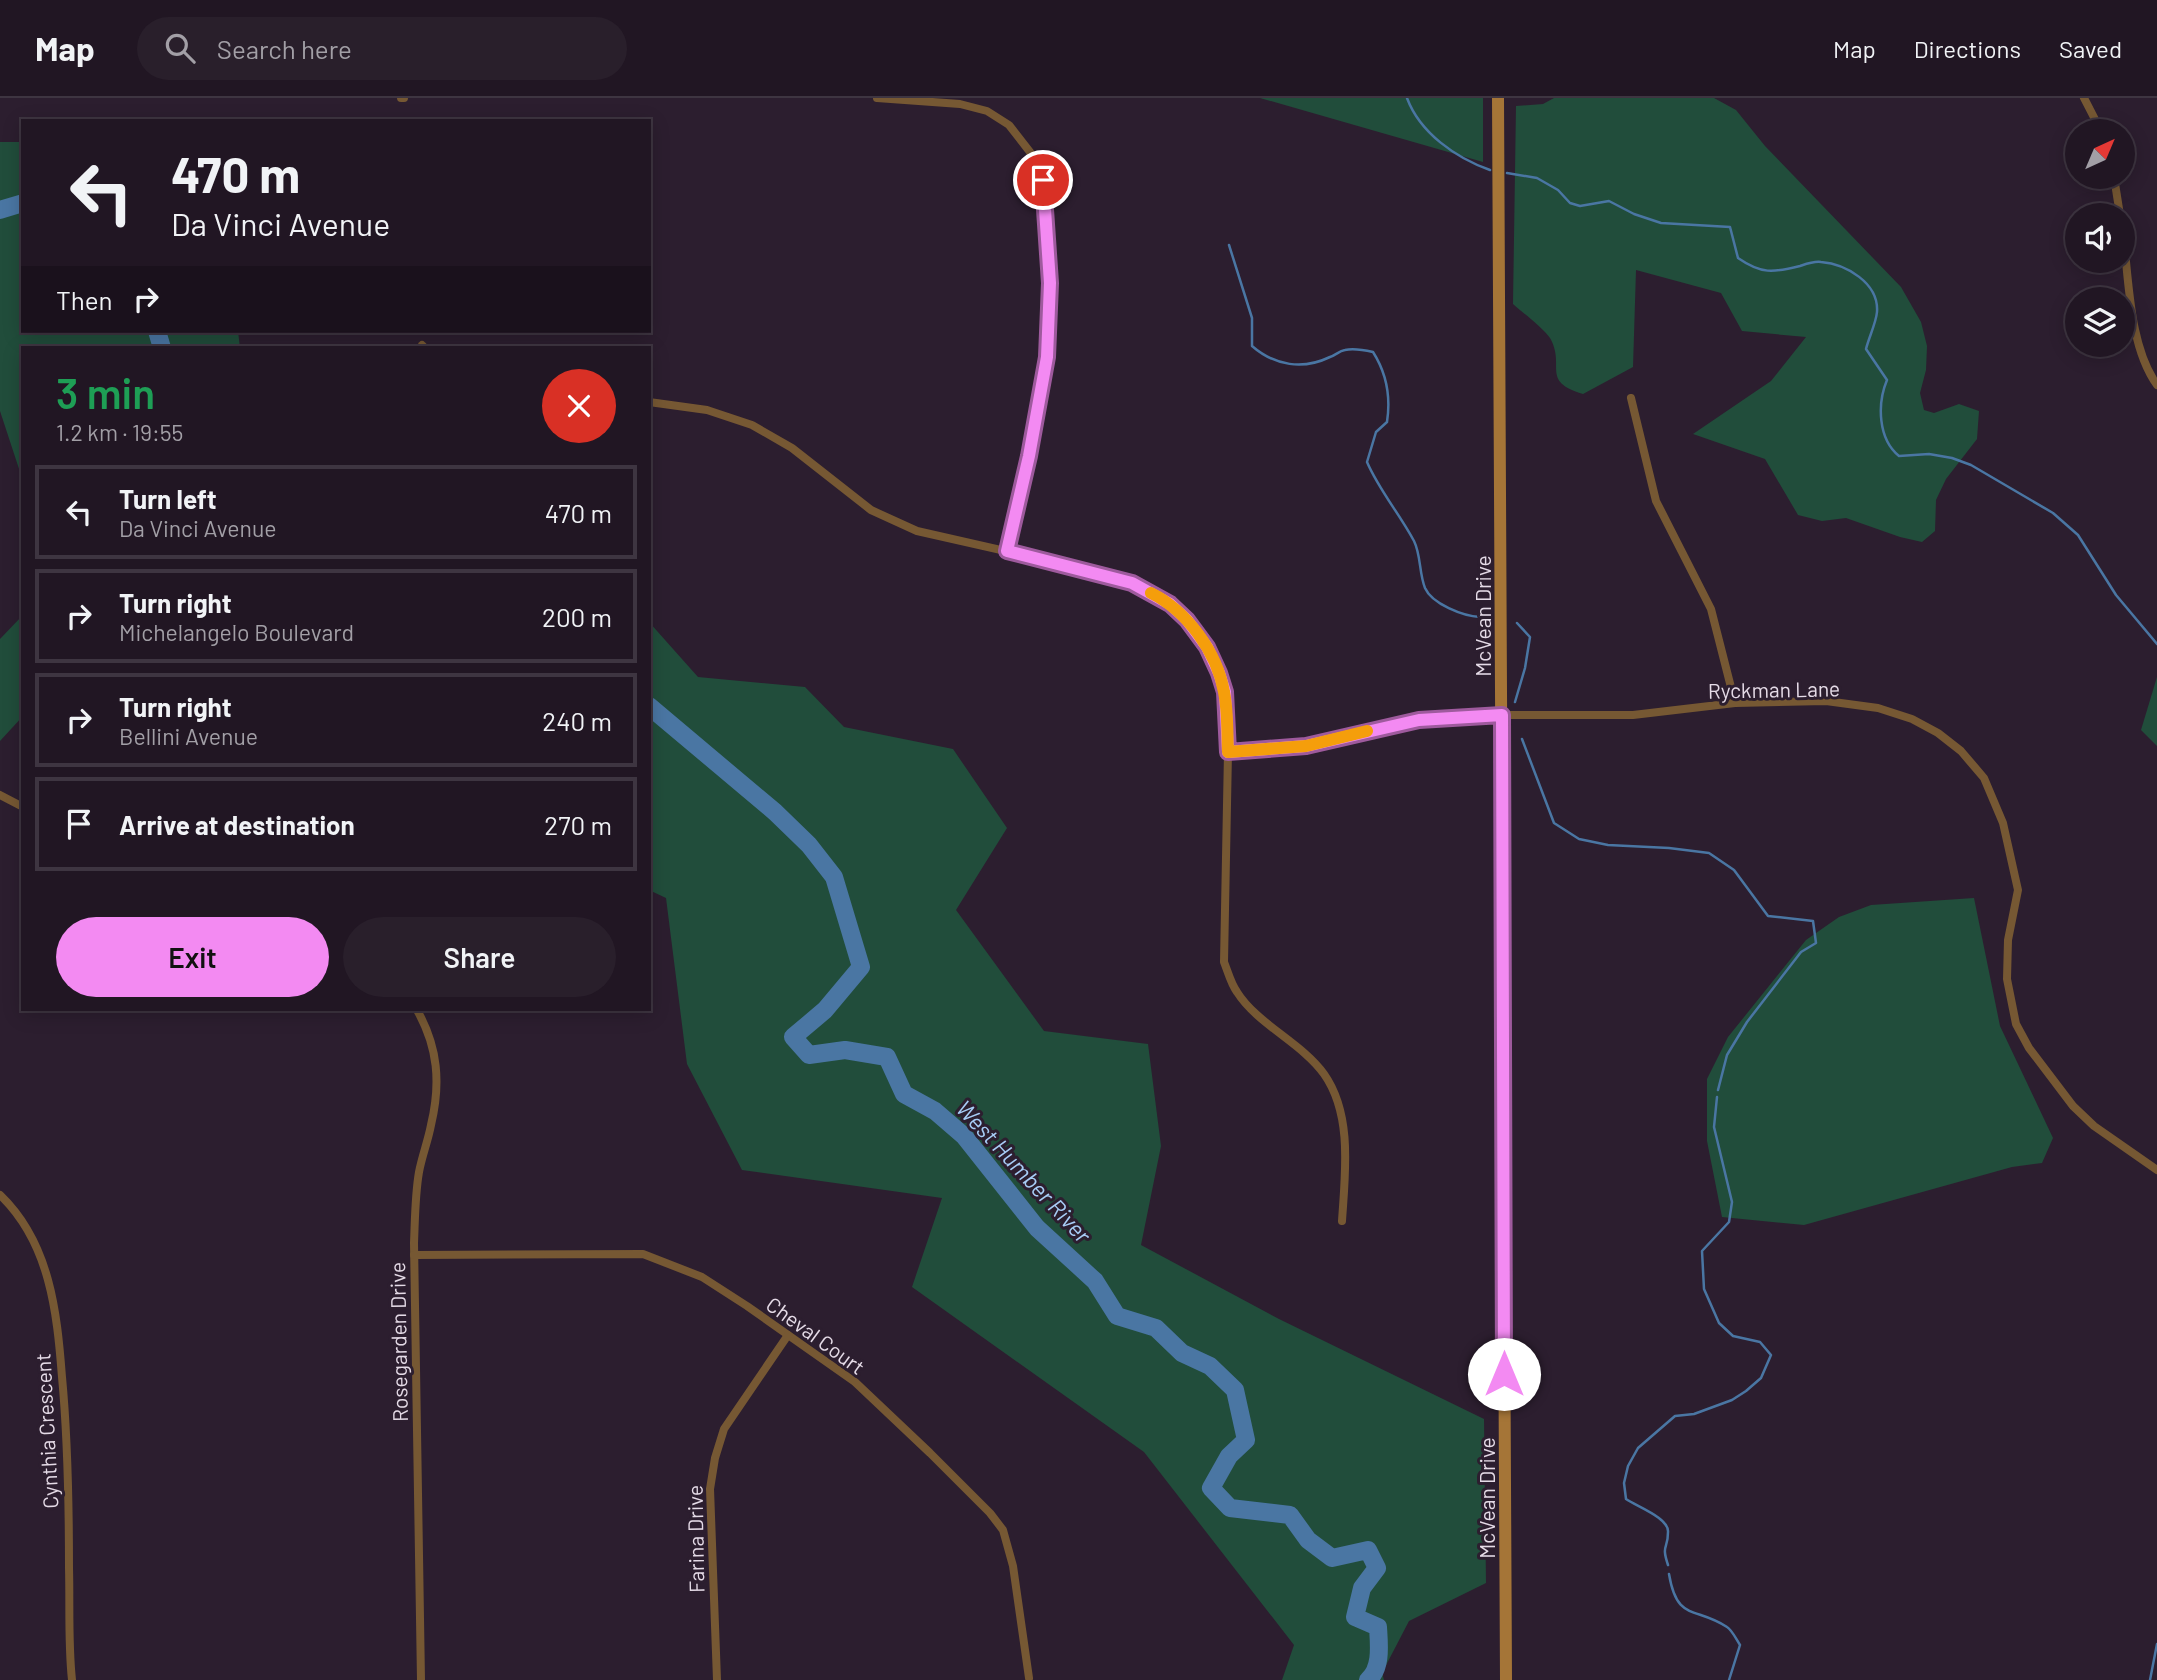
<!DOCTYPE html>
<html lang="en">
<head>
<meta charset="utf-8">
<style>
	body { margin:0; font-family:Barlow,sans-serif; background:#291f2b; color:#f1f3f6; height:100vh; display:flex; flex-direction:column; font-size:26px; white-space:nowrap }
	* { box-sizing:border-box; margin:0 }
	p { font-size:23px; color:#a29fa6 }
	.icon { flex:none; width:38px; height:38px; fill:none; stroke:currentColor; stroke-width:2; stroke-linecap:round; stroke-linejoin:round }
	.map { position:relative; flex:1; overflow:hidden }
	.panel { position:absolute; left:21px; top:248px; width:630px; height:665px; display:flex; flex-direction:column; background:#211623; border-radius:0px; box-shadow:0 4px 18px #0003,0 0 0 2px #3e3541 }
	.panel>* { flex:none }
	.top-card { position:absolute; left:21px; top:21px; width:630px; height:214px; border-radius:0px; box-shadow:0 4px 18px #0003,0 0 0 2px #3e3541; background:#211623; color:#f1f3f6; overflow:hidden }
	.needle { width:46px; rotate:44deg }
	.buttons { position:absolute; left:2065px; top:21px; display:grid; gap:14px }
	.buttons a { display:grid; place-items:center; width:70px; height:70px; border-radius:50%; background:#211623; box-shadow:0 4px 18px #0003,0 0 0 2px #3e3541; font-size:35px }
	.pin { position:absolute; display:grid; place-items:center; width:60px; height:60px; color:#fff; margin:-30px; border:4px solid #fff; border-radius:50%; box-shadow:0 2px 7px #0007 }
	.me { position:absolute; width:77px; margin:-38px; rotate:0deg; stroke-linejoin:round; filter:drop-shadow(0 0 5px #0008) }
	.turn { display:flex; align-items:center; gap:24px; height:147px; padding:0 35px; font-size:32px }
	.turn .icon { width:91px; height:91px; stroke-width:2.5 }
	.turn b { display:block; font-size:49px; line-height:60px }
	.then { display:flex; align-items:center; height:66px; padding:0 35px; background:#0003; gap:14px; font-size:26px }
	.round { display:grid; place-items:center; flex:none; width:74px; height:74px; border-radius:37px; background:#291f2b }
	.summary { display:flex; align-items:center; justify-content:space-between; height:119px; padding:0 35px }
	h1 { font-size:42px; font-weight:600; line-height:52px; color:#1e9e55 }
	.action { display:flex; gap:14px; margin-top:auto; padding:14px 35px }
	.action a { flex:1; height:80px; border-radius:42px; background:#f38af2; color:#111; font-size:28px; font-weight:600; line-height:80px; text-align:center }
	.action a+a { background:#291f2b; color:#f1f3f6 }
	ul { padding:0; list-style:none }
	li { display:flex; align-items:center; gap:21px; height:94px; margin:0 14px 10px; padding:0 21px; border:4px solid #3e3541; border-radius:0px }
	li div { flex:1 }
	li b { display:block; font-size:26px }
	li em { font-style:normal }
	header { display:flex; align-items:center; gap:42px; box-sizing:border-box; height:98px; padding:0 35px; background:#211623; border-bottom:2px solid #3e3541 }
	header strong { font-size:33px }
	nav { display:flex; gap:38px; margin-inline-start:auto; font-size:24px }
	.search { width:490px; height:63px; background:#291f2b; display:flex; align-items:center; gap:18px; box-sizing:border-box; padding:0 24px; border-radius:38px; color:#a29fa6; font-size:26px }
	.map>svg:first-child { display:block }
	.green { fill:#214d3b }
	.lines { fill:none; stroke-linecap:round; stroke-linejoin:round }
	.stream { stroke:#4a76a3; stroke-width:2.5 }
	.river { stroke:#4a76a3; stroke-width:18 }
	.minor { stroke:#765833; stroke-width:8 }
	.secondary { stroke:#a57537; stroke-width:12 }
	.route-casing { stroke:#9e5a9d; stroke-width:18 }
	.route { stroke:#f38af2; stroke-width:12 }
	.slow { stroke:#f59e0b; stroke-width:12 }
	.labels { text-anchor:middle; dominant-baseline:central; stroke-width:6; stroke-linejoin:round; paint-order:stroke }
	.street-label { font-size:21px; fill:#e5dbe7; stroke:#2c1e2f }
	.water-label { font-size:23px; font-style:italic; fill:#a7ccf5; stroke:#2c1e2f }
</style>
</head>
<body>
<header>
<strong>Map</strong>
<div class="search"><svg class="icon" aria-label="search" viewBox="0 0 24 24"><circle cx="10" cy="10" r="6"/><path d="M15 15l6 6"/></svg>Search here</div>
<nav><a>Map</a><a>Directions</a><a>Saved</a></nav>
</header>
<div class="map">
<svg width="2157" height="1582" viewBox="0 0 2157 1582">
	<rect width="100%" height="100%" fill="#2c1e2f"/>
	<g class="green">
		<path d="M 1260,0 L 1483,0 L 1483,64 Z"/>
		<path d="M 1554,0 L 1714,0 L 1736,12 L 1765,48 L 1901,189 L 1921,224 L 1927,248 L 1926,272 L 1920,295 L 1924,312 L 1934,315 L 1959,306 L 1979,313 L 1977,341 L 1946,381 L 1936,402 L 1935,433 L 1922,444 L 1900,439 L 1846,420 L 1822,423 L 1798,417 L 1765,361 L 1693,336 L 1771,283 L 1806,239 L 1742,233 L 1721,195 L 1636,172 L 1633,269 L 1583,296 C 1540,283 1566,268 1550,240 C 1543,230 1523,215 1513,206 L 1516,8 L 1543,6 Z"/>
		<path d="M 0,44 L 23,44 L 23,233 L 238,233 L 240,250 L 23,250 L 23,383 L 0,313 Z"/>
		<path d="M 23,517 L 23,618 L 0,643 L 0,541 Z"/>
		<path d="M 649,524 L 698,579 L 805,589 L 844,629 L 953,651 L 1007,730 L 956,812 L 1044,933 L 1148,946 L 1161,1048 L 1141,1147 L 1279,1221 L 1484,1321 L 1486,1485 L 1409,1523 L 1382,1575 L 1384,1582 L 1282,1582 L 1294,1547 L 1144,1354 L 912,1189 L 942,1100 L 742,1072 L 687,966 L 666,800 L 649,792 Z"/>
		<path d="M 2157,579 L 2157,648 L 2141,632 Z"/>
		<path d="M 1974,800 L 2000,928 L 2053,1040 L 2042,1065 L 2012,1069 L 1804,1127 L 1722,1119 L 1707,1043 L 1707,981 L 1728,939 L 1806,842 L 1839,819 L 1871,807 Z"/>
	</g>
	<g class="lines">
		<g class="stream">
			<path d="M 1407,0 C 1420,35 1456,60 1490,72"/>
			<path d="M 1507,75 L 1537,80 L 1558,92 L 1570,105 L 1580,108 L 1609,103 L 1634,116 L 1661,125 L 1730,129 L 1738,160 C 1761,176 1773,175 1800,168 C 1806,166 1814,163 1821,164 C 1846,166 1879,185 1877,214 C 1876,225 1869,239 1866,251 L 1887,282 C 1877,306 1878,341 1899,358 L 1929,356 L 1952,360 L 1971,367 L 2053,415 L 2078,437 L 2116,497 L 2157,546"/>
			<path d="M 1229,147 L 1252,220 L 1252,248 C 1275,268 1303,272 1330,259 C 1336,257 1339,253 1345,252 C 1355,250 1364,252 1373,254 C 1387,276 1391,298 1387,324 L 1376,334 L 1367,364 C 1379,392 1399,415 1414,443 C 1421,457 1419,475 1425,490 C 1432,506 1463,518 1480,519"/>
			<path d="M 1515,604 L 1525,570 L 1530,539 L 1517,525"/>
			<path d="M 1522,641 L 1554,725 L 1579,741 L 1608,747 L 1669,750 L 1709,755 L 1734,772 L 1768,818 L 1813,823 L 1816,845 L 1801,854 L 1747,924 L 1727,957 L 1718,992"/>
			<path d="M 1668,1467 C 1661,1446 1668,1452 1668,1434 C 1669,1420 1638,1409 1626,1401 L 1624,1385 L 1628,1368 L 1638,1350 L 1675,1318 L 1694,1316 L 1732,1302 L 1746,1293 L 1761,1280 L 1771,1257 L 1760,1244 L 1733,1238 L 1719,1225 L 1704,1191 L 1702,1153 L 1729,1124 L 1732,1104 L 1714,1029 L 1717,999"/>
			<path d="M 1669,1476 C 1677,1524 1695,1508 1727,1529 C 1732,1532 1736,1541 1740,1547 L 1729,1582"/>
			<path d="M 2150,1582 L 2157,1546"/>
		</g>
		<g class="river">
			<path d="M 0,112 L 23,105"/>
			<path d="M 157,233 L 162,250"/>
			<path d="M 649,608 L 775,714 L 809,747 L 834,779 L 861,869 L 825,912 L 793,939 L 809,957 L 845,952 L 887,959 L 904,996 L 935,1013 L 964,1038 L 1037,1130 L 1095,1183 L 1117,1218 L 1156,1230 L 1182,1255 L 1210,1268 L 1235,1292 L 1246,1342 L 1229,1358 L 1211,1390 L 1230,1410 L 1290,1417 L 1308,1442 L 1332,1460 L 1368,1452 L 1377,1470 L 1362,1490 L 1355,1519 L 1378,1529 C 1379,1547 1382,1570 1368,1582"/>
		</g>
		<g class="minor">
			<path d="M 401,0 L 404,0"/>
			<path d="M 877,0 L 960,6 L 987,13 L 1009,27 L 1030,54 L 1043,82 L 1050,185 L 1047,259 L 1029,358 L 1007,453"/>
			<path d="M 2084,0 L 2101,33"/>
			<path d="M 2114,79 L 2120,117"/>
			<path d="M 2123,135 C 2129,182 2129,248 2157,287"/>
			<path d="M 422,247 L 425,250"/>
			<path d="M 1631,300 L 1656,403 L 1711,511 L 1735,605"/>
			<path d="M 649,304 L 707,312 L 752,327 L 792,350 L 871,412 L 917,433 L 1085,471 L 1132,485 L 1165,501 L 1187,522 L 1207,549 L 1225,594 L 1228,654 L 1224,864 C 1228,874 1231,886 1237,894 C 1257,926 1302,945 1324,976 C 1353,1017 1345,1076 1342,1123"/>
			<path d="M 1228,654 L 1306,648 L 1419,622 L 1502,617 L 1633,617 L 1735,605 L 1826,603 L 1878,610 L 1912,621 L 1938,635 L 1961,653 L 1984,680 L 2003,725 L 2018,792 L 2008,842 L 2007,881 L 2016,926 L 2029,950 L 2073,1008 L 2094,1028 L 2157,1072"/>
			<path d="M 0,697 L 23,709"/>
			<path d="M 417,912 C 438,949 441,985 431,1027 C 428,1043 422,1058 419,1074 C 415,1097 415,1122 414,1145 L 421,1582"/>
			<path d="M 0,1097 C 50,1145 57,1214 62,1279 C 68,1343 69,1406 69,1470 C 70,1507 68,1545 72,1582"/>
			<path d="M 414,1157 L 643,1156 L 702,1179 L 747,1208 L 855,1284 L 930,1355 L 990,1415 L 1003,1432 L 1013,1468 L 1029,1580"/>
			<path d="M 717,1582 L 710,1391 L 715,1360 L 724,1331 L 788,1237"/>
		</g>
		<path class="secondary" d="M 1498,0 L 1506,1582"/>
	</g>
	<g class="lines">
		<defs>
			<path id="route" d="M 1043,82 L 1050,185 L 1047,259 L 1029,358 L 1007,453 L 1132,485 L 1170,506 L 1187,522 L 1207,549 L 1219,575 L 1225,594 L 1228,654 L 1306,648 L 1419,622 L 1502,617 L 1504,1276"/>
		</defs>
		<use href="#route" class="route-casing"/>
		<use href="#route" class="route"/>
		<path class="slow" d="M 1151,495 C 1187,513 1217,554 1224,594 C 1228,613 1227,635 1228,654 L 1306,648 L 1367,633"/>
	</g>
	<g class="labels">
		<g class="street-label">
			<text transform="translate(1482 518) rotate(-90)">McVean Drive</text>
			<text transform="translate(1774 591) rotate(-1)">Ryckman Lane</text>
			<text transform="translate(816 1237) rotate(36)">Cheval Court</text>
			<text transform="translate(398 1244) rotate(-91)">Rosegarden Drive</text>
			<text transform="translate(46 1333) rotate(-93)">Cynthia Crescent</text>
			<text transform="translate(1486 1400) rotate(-90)">McVean Drive</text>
			<text transform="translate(695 1441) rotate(-91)">Farina Drive</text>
		</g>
		<g class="water-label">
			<text transform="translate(1024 1073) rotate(47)">West Humber River</text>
		</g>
	</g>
</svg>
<div class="buttons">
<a><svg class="needle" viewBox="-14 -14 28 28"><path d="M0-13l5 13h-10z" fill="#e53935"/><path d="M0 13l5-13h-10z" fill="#a29fa6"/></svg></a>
<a><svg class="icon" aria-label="sound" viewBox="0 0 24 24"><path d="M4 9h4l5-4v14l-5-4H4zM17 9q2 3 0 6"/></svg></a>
<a><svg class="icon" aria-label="layers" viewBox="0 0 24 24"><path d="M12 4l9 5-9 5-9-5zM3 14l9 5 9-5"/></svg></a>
</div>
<div class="pin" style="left:1043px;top:82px;background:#d93025"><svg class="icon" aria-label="arrive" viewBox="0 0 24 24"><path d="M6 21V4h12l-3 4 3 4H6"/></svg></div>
<svg class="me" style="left:1504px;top:1276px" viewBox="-20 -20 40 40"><circle r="19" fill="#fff"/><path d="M0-13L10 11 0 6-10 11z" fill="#f38af2"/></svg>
<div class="top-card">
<div class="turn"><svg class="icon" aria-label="left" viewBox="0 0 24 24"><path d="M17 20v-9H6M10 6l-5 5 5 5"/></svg><div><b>470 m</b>Da Vinci Avenue</div></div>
<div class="then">Then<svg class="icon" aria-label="right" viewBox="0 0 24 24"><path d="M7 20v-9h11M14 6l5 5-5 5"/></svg></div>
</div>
<section class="panel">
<div class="summary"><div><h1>3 min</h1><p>1.2 km · 19:55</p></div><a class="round" style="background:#d93025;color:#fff"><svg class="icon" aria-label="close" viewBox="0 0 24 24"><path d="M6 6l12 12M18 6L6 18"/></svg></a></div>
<ul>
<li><svg class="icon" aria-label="left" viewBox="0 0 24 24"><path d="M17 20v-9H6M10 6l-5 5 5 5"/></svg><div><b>Turn left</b><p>Da Vinci Avenue</p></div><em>470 m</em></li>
<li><svg class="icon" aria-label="right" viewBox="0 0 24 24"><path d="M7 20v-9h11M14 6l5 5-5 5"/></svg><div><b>Turn right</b><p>Michelangelo Boulevard</p></div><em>200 m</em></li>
<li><svg class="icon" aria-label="right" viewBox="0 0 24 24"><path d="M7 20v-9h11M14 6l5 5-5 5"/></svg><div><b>Turn right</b><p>Bellini Avenue</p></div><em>240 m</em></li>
<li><svg class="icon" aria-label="arrive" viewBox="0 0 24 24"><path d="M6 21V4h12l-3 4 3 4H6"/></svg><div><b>Arrive at destination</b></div><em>270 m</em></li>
</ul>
<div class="action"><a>Exit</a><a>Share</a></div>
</section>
</div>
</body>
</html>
